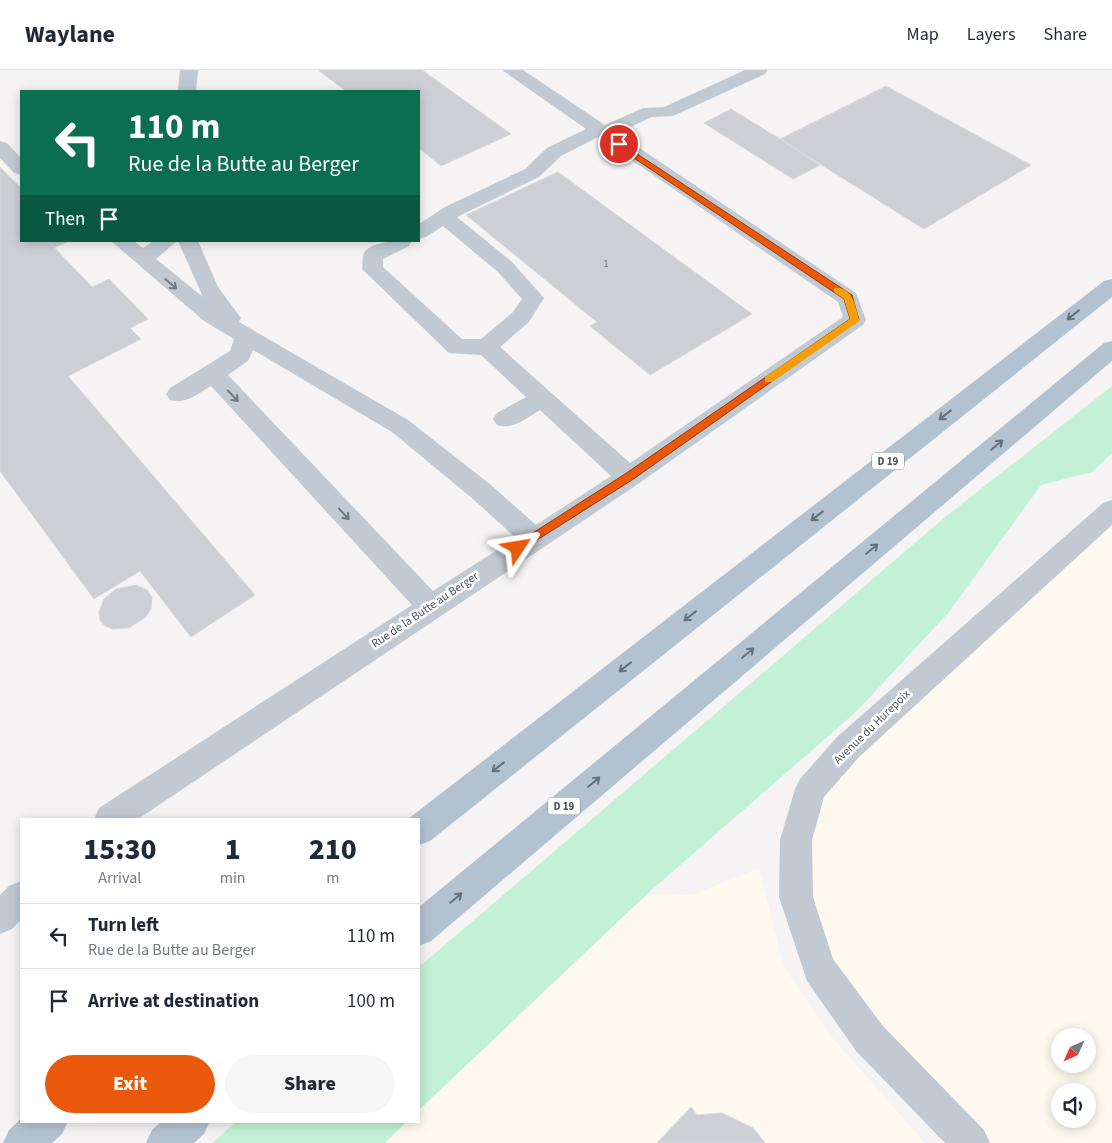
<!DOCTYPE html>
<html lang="en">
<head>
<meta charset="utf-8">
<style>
	body { margin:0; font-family:"Source Sans 3",sans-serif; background:#f6f6f7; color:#1f2937; height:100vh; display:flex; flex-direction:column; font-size:19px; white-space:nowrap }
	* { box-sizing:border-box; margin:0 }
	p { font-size:16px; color:#747a83 }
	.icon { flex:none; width:28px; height:28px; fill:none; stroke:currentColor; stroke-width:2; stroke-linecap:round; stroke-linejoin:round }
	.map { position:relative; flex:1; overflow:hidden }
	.drawer { position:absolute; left:20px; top:748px; width:400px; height:305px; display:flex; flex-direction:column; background:#fff; border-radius:0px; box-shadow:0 2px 12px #0003 }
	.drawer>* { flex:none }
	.guide { position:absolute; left:20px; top:20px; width:400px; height:152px; border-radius:0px; box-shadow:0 2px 12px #0003; background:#0b6e4f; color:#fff; overflow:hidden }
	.needle { width:32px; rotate:225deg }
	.fabs { position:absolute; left:1051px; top:958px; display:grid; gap:10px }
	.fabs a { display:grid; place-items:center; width:45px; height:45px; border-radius:50%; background:#fff; box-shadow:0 2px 12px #0003; font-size:25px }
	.pin { position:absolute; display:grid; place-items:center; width:42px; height:42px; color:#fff; margin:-21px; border:2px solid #fff; border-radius:50%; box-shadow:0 1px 5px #0007 }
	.me { position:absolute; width:55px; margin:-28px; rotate:57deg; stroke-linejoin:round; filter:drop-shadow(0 0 4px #0008) }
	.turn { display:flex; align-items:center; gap:18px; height:105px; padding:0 25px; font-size:22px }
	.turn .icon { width:65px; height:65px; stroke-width:2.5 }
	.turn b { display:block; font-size:35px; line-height:42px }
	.then { display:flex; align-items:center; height:48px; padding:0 25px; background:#0003; gap:10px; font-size:19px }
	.eta { display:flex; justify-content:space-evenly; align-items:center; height:85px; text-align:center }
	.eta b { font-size:30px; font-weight:800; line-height:35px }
	.primary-button { display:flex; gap:10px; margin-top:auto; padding:10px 25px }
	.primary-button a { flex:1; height:58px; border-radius:30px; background:#ea580c; color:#fff; font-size:20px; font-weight:800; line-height:58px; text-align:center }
	.primary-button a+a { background:#f6f6f7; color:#1f2937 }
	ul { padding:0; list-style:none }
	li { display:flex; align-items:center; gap:15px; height:65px; padding:0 25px; border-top:1px solid #e0e1e3 }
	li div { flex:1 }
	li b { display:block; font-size:19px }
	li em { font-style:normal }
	header { display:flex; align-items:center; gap:30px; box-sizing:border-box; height:70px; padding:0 25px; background:#fff; border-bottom:1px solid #e0e1e3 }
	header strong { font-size:24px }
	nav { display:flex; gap:28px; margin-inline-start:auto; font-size:18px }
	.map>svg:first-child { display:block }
	.commercial { fill:#fdf9ef; fill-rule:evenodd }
	.green { fill:#c3f1d5 }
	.building { fill:#cdcfd5; stroke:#d7d9de }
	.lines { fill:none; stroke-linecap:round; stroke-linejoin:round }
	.minor { fill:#c1cad2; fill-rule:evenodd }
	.major { fill:#b3c2d1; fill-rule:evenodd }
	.oneway { stroke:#6e7983 }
	.oneway2 { stroke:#64717d }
	.route { fill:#ea580c; stroke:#983908 }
	.slow { fill:#f59e0b }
	.labels { text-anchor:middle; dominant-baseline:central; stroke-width:5; stroke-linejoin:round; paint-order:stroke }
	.number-label { font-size:10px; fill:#6b747e }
	.shield { fill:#fff; stroke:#808990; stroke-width:1 }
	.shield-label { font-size:11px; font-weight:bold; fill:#4a5661 }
	.street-label { font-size:12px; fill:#4a5661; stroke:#fff }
</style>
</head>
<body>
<header>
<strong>Waylane</strong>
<nav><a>Map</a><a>Layers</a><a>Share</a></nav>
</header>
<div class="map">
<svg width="1112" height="1073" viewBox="0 0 1112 1073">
	<rect width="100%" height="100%" fill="#f5f3f3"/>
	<g class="commercial">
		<path d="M 1112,435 L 1112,1073 L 974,1073 L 869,968 L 796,827 L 811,719 ZM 1060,966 L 1088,966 L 1088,994 L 1060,994 ZM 1060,1021 L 1088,1021 L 1088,1049 L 1060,1049 Z"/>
		<path d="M 759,798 L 784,897 L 830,965 L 925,1073 L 385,1073 L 407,1051 L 419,1051 L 419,1040 L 647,824 L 692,825 Z"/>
	</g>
	<g class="green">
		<path d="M 1112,316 L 1112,383 L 1092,402 L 1041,415 L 949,542 L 857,641 L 647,824 L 419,1040 L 419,897 L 944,448 Z"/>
		<path d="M 237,1051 L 407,1051 L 385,1073 L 212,1073 Z"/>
	</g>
	<g class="building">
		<path d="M 318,0 L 422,0 L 511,64 L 441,96 L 419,78 L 419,21 L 346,21 Z"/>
		<path d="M 886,16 L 1031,95 L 924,159 L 780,69 Z"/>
		<path d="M 731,39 L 780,69 L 820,95 L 793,109 L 704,53 Z"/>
		<path d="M 0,97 L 21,118 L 21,171 L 48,171 L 92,217 L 109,209 L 148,249 L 130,258 L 141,269 L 68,306 L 255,525 L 191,567 L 140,501 L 94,529 L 0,401 Z"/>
		<path d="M 558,102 L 752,244 L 650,305 L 590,256 L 597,252 L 466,145 Z"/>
		<path d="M 48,171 L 69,171 L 54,178 Z"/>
		<path d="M 136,515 L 147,520 L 152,527 L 151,539 L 146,547 L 129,558 L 113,559 L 105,556 L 100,550 L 99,542 L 104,529 L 116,519 Z"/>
		<path d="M 691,1037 L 697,1045 L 722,1043 L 753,1058 L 765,1073 L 657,1073 Z"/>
	</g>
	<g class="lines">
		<g class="minor">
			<path d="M 180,0 L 198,0 L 196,21 L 178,21 Z"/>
			<path d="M 502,0 L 523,0 L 605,55 L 643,38 L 664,37 L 745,0 L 768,0 L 765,4 L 673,46 L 652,47 L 617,63 L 856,223 L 866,250 L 863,255 L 638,414 L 138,749 L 94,749 L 99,738 L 412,535 L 211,316 C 197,324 185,335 170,330 L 166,324 L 170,318 L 230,281 L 234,269 L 204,251 L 111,171 L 134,171 L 143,178 L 153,171 L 177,171 L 156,189 L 203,227 L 178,171 L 198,171 L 218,217 L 241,248 L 239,252 L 408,350 L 491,415 L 536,455 L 611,406 L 540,340 C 527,348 513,360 497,355 L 493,349 L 497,343 L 526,327 L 481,285 L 449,283 L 362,199 C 363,195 362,190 363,186 C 367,170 400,171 412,171 L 409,176 L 383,189 L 383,197 L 462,269 L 481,269 L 513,242 L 522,229 L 498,202 L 443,156 L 426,167 L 419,169 L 419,154 L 445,137 L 525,99 L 547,78 L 586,59 ZM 598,67 L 838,232 L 843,247 L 630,393 L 500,277 L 529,252 L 544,228 L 512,192 L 457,147 L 539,107 L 561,86 ZM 253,280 L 392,362 L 473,429 L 516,468 L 433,521 L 228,305 L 248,291 Z"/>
			<path d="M 0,71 L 7,73 L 21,88 L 21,105 L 14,103 L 0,88 Z"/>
			<path d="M 1112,430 L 1112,455 L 859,687 L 824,727 L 812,770 L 813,827 L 833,889 L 882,955 L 984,1060 L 990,1073 L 945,1073 L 856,981 L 807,911 L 779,827 L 780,770 L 795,719 L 800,709 L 837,667 L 1103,433 Z"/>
			<path d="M 21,811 L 21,850 L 12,859 L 0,864 L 0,825 L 9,816 Z"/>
		</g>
		<g class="major">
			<path d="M 1112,209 L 1112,227 L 430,771 L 419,775 L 419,749 L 408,749 L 1104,211 Z"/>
			<path d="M 1112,271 L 1112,291 L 431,871 L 419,876 L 419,837 L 1104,273 Z"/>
			<path d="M 21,1049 L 21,1051 L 68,1051 L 62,1064 L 52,1073 L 3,1073 L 9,1060 Z"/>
			<path d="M 162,1051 L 210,1051 L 204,1064 L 194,1073 L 146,1073 L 152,1060 Z"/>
		</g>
	</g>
	<defs><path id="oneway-shaft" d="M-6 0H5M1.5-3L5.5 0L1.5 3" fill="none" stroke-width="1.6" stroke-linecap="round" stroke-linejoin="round" transform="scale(1.25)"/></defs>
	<g class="oneway">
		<use href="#oneway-shaft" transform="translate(171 214) rotate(41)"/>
		<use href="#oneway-shaft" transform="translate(233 326) rotate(47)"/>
		<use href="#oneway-shaft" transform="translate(344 444) rotate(47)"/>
	</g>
	<g class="oneway2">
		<use href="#oneway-shaft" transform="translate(1073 245) rotate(142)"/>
		<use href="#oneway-shaft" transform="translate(945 345) rotate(142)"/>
		<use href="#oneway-shaft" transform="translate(997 375) rotate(-40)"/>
		<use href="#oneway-shaft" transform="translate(817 446) rotate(142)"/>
		<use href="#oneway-shaft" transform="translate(872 479) rotate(-40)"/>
		<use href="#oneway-shaft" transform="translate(690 546) rotate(142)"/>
		<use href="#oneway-shaft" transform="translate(748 583) rotate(-40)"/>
		<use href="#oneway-shaft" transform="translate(625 597) rotate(142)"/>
		<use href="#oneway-shaft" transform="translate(498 697) rotate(142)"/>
		<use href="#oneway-shaft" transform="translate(594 712) rotate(-40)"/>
		<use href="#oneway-shaft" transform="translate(456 828) rotate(-40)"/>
	</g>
	<path class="route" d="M 619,72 L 852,225 L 859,250 L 632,410 L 518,482 L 514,481 L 514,475 L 625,404 L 850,249 L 844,229 L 616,76 L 615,74 Z"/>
	<path class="slow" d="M 834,218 C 852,215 856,237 859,250 L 858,252 L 772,312 L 765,312 L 765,307 L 850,249 L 844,229 L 834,222 Z"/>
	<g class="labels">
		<g class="number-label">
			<text x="606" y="194">1</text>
		</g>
		<g class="shield">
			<rect x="872" y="382.5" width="32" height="17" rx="4"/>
			<rect x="548" y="727.5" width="32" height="17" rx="4"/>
		</g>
		<g class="shield-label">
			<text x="888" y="391">D 19</text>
			<text x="564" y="736">D 19</text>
		</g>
		<g class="street-label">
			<text transform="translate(425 540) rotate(-34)">Rue de la Butte au Berger</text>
			<text transform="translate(872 657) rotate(-44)">Avenue du Hurepoix</text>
		</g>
	</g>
</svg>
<div class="fabs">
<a><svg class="needle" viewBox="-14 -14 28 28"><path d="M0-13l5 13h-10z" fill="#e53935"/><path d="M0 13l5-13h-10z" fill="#747a83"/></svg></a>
<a><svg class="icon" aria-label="sound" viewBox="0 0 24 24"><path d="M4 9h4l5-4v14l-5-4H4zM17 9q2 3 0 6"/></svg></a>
</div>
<div class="pin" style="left:619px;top:74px;background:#d93025"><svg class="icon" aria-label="arrive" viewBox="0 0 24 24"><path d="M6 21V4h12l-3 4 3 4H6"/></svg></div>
<svg class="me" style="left:518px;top:478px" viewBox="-20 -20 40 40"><path d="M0-17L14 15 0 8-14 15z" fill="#ea580c" stroke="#fff" stroke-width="4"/></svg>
<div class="guide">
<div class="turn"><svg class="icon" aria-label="left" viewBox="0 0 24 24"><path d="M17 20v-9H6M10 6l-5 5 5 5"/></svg><div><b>110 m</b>Rue de la Butte au Berger</div></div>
<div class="then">Then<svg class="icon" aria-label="arrive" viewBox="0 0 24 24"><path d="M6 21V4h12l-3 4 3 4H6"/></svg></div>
</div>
<section class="drawer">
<div class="eta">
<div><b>15:30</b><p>Arrival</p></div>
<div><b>1</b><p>min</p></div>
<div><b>210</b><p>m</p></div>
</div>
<ul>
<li><svg class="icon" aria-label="left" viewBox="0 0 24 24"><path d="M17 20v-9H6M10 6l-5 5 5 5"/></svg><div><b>Turn left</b><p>Rue de la Butte au Berger</p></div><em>110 m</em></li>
<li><svg class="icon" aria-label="arrive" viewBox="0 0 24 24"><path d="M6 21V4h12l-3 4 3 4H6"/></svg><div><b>Arrive at destination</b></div><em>100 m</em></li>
</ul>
<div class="primary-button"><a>Exit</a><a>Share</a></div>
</section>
</div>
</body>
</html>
